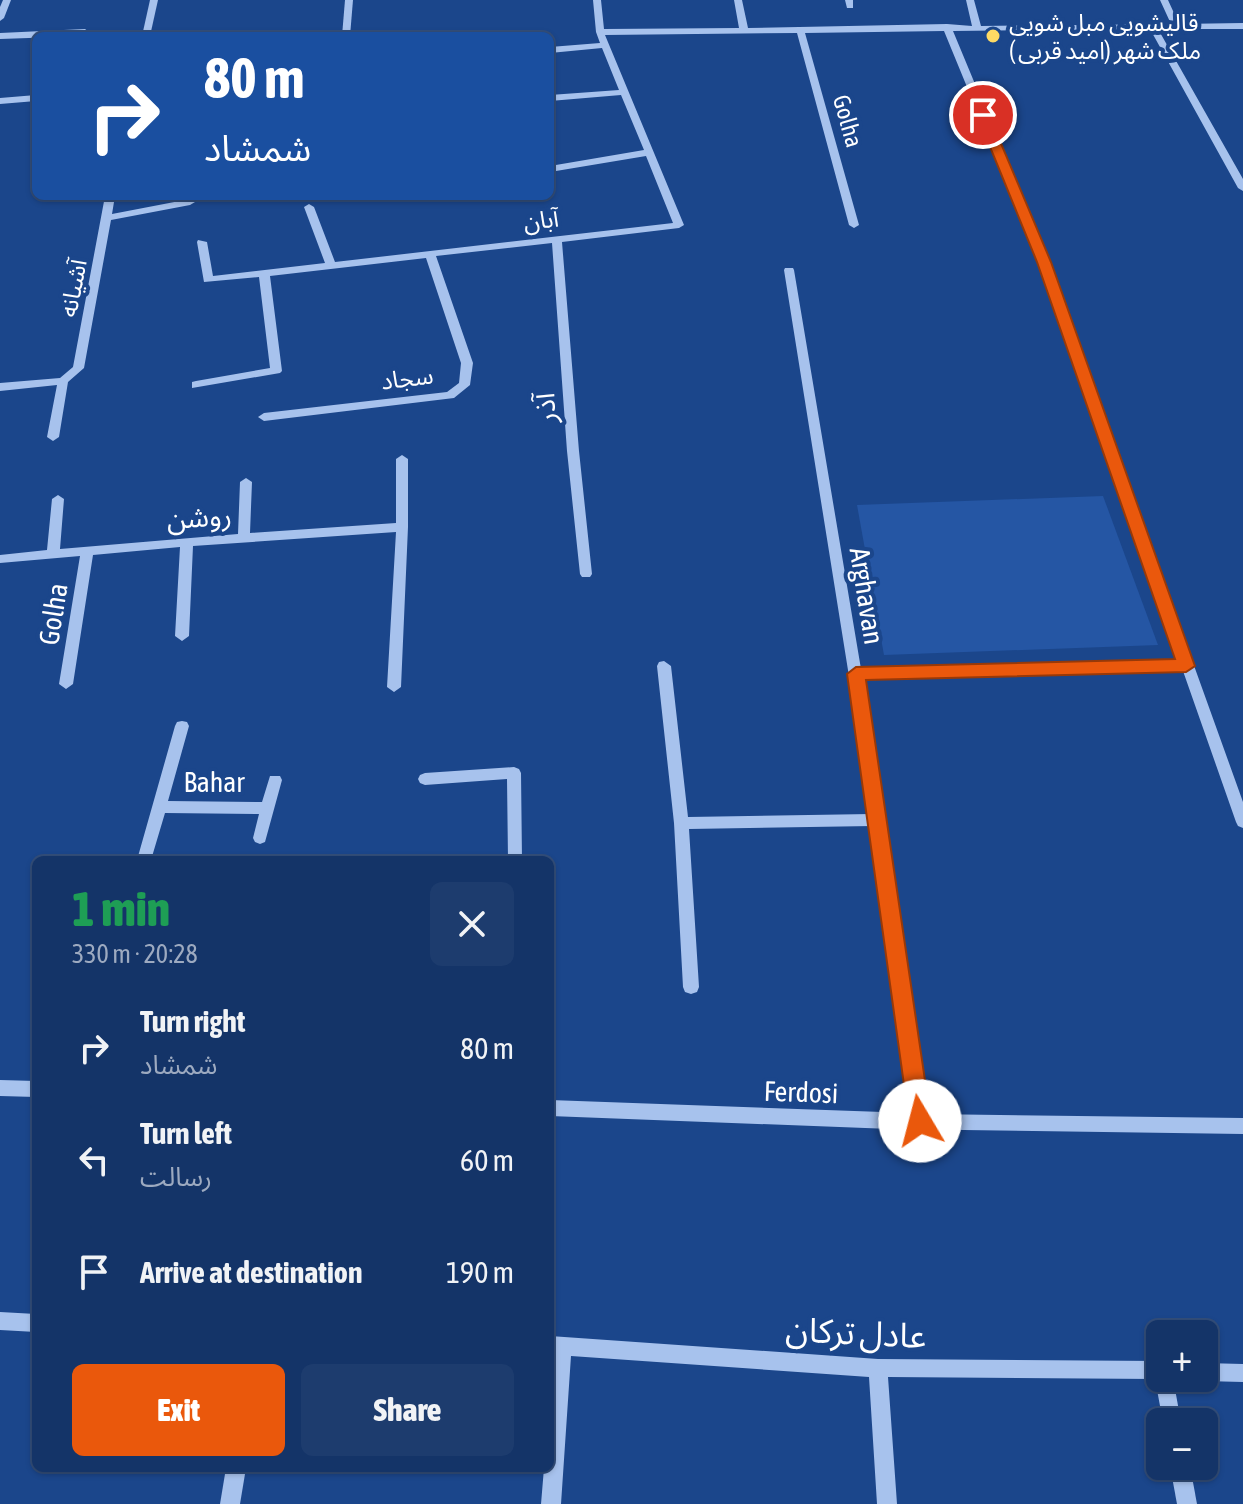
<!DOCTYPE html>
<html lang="en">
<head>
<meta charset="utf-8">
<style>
	body { margin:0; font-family:"Asap Condensed","Noto Sans Arabic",sans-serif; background:#1d3c6e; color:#f1f3f6; height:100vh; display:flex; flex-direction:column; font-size:30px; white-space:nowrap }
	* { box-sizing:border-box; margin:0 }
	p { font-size:26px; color:#9daac0 }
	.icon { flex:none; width:44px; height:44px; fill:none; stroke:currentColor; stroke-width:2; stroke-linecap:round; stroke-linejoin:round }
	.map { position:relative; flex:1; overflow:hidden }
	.details { position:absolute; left:32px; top:856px; width:522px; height:616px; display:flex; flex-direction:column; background:#143468; border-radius:12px; box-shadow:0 2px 6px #0004,0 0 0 2px #334f7c }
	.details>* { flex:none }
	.top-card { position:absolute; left:32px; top:32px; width:522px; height:168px; border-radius:12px; box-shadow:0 2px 6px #0004,0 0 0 2px #334f7c; background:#1a4fa0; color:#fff; overflow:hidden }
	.buttons { position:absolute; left:1146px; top:1320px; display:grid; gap:16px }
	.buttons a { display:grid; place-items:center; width:72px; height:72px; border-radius:12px; background:#143468; box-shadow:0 2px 6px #0004,0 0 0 2px #334f7c; font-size:40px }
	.pin { position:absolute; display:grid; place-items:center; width:68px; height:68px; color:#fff; margin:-34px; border:4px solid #fff; border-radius:50%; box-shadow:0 2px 8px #0007 }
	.me { position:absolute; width:88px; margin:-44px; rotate:352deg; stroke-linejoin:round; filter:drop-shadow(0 0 6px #0008) }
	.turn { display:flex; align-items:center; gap:28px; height:168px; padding:0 40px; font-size:36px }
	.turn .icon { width:104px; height:104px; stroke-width:2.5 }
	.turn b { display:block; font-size:56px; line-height:68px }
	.round { display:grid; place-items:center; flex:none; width:84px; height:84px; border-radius:12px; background:#1d3c6e }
	.summary { display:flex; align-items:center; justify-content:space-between; height:136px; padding:0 40px }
	h1 { font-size:48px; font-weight:800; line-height:60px; color:#1e9e55 }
	.action { display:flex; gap:16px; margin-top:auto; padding:16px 40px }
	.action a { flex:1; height:92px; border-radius:12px; background:#ea580c; color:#fff; font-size:32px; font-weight:800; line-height:92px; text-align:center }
	.action a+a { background:#1d3c6e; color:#f1f3f6 }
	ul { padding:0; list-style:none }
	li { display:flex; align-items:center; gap:24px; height:112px; padding:0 40px }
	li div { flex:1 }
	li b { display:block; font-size:30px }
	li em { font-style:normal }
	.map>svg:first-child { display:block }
	.green { fill:#2556a4 }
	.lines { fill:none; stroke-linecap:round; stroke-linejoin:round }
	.minor { fill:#a7c2ed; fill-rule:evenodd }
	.route { fill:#ea580c; stroke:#983908; stroke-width:2 }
	.poi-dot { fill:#feda64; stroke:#1b468b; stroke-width:3 }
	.labels { text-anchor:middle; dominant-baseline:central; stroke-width:8; stroke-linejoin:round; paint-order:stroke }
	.far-poi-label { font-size:24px; fill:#fff; stroke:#1b468b; text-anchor:start }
	.far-street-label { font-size:24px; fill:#fff; stroke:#1b468b }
	.street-label { font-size:28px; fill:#fff; stroke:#1b468b }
	.near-street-label { font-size:34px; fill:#fff; stroke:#1b468b }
</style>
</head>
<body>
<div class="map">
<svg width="1243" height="1504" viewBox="0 0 1243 1504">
	<rect width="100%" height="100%" fill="#1b468b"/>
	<path class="green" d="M 1103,496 L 1158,645 L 884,655 L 857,505 Z"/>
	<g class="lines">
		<g class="minor">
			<path d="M 3,0 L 11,0 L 4,18 L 0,21 L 0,7 Z"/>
			<path d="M 150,0 L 158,0 L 150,36 L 142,36 Z"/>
			<path d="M 345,0 L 353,0 L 350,36 L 342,36 Z"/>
			<path d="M 593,0 L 601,0 L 604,29 L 739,28 L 734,0 L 742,0 L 748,28 L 947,24 L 972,26 L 966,0 L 974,0 L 981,26 L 1171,24 L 1160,0 L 1168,0 L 1179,24 L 1243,23 L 1243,29 L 1158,29 L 1243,179 L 1243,191 L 1238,188 L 1150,29 L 953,31 L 1049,262 L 1243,802 L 1243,828 L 1238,826 L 1236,822 L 1183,671 L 863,679 L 886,820 L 927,1114 L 1243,1118 L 1243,1134 L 891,1129 L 550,1116 L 550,1100 L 911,1113 L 873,826 L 689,829 L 699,987 L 697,992 L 691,994 L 685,992 L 683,987 L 674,823 L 657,666 L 659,662 L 664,661 L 671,666 L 688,817 L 871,814 L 784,270 L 785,268 L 793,268 L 794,270 L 861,669 L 1179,661 L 1039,262 L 944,31 L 805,33 L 859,225 L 854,228 L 849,225 L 797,33 L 605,35 L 684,225 L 679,228 L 562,242 L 579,451 L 592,574 L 590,577 L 582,577 L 580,574 L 567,451 L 552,243 L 436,256 L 473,363 L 470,385 L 454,398 L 264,421 L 258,417 L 264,413 L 447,392 L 459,383 L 461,363 L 426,258 L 270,276 L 282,371 L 280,373 L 192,388 L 192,382 L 196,381 L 270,368 L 259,277 L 204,282 L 197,242 L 198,240 L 207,242 L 213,276 L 325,263 L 304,207 L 309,204 L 314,207 L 335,262 L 673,223 L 646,156 L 550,172 L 550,166 L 644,150 L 621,95 L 550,101 L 550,95 L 619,90 L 602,48 L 550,53 L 550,47 L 600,43 L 596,32 Z"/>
			<path d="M 845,0 L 853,0 L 853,8 L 847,8 Z"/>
			<path d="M 85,29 L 89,32 L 87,36 L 0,39 L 0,33 Z"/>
			<path d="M 525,32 L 528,33 L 529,36 L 521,36 Z"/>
			<path d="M 36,95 L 36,101 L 0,104 L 0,98 Z"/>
			<path d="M 105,196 L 115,196 L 112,214 L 190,199 L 195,202 L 190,205 L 111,220 L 84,368 L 68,382 L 59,437 L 53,441 L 47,437 L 57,385 L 0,391 L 0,383 L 60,378 L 73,367 Z"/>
			<path d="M 402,455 L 408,459 L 408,527 L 401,687 L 394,692 L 387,687 L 396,532 L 193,546 L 189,636 L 182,641 L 175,636 L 180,547 L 93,555 L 73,684 L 66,689 L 59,684 L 80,556 L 0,563 L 0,555 L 47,550 L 52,499 L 58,495 L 64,499 L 60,549 L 238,534 L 240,482 L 246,478 L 252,482 L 250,533 L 396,523 L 396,459 Z"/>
			<path d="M 182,721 L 187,722 L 189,726 L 168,801 L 262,802 L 270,776 L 280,776 L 282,780 L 265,842 L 260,844 L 255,842 L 253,838 L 259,814 L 165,813 L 151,860 L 137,860 L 175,726 L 177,722 Z"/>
			<path d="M 514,767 L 519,769 L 521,773 L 522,860 L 508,860 L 507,779 L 425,785 L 420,783 L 418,779 L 420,775 L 425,773 Z"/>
			<path d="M 0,1080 L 36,1081 L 36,1097 L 0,1096 Z"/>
			<path d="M 0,1312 L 36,1314 L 36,1332 L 0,1330 Z"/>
			<path d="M 550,1336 L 878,1359 L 1160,1361 L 1160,1378 L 1173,1378 L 1181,1422 L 1163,1422 L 1155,1379 L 888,1377 L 897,1504 L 877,1504 L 869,1377 L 571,1356 L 561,1504 L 541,1504 L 544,1468 L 550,1468 L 552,1354 L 550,1354 Z"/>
			<path d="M 1204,1363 L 1243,1364 L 1243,1382 L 1204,1381 L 1197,1379 L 1204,1378 Z"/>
			<path d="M 1170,1466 L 1190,1466 L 1197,1504 L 1177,1504 Z"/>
			<path d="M 226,1468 L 246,1468 L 240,1504 L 220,1504 Z"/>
		</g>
	</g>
	<path class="route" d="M 983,112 L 989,115 L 1051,262 L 1195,666 L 1186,672 L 866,680 L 931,1121 L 928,1128 L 920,1131 L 912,1128 L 909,1121 L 847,674 L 856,667 L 1175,659 L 1037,262 L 977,115 Z"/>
	<circle class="poi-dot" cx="993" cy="36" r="8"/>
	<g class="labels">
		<g class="far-poi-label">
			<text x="1009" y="22">قالیشویی مبل شویی<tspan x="1009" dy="28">ملک شهر (امید قربی )</tspan></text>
		</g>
		<g class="far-street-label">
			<text transform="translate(848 121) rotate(74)">Golha</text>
			<text transform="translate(541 220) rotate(-7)">آبان</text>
			<text transform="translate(73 288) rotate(-79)">آشیانه</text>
			<text transform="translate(407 378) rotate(-7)">سجاد</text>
		</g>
		<g class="street-label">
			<text transform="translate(545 408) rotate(-94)">آذر</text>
			<text transform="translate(199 517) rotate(-4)">روشن</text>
			<text transform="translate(867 596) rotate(81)">Arghavan</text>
			<text transform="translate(53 614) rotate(-81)">Golha</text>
			<text x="214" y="782">Bahar</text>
			<text transform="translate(801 1092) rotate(2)">Ferdosi</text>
		</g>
		<g class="near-street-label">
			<text transform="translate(856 1332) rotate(3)">عادل ترکان</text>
		</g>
	</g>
</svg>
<div class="buttons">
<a>+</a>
<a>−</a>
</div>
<div class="pin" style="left:983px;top:115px;background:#d93025"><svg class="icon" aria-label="arrive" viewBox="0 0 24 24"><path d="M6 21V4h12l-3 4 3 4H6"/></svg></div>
<svg class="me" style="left:920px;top:1121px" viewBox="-20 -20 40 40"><circle r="19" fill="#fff"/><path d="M0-13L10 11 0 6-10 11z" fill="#ea580c"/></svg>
<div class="top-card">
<div class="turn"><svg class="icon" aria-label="right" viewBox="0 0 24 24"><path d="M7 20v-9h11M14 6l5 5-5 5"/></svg><div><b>80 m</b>شمشاد</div></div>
</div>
<section class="details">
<div class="summary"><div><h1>1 min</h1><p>330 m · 20:28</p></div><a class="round"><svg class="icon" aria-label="close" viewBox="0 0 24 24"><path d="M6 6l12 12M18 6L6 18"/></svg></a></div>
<ul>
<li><svg class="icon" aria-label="right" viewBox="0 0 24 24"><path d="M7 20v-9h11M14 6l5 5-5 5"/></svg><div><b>Turn right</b><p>شمشاد</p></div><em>80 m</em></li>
<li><svg class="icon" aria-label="left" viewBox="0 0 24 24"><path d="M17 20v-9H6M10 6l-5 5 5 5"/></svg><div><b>Turn left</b><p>رسالت</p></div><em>60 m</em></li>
<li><svg class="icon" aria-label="arrive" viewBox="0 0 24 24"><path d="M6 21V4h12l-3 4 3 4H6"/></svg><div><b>Arrive at destination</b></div><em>190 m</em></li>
</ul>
<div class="action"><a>Exit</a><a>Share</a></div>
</section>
</div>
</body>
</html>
